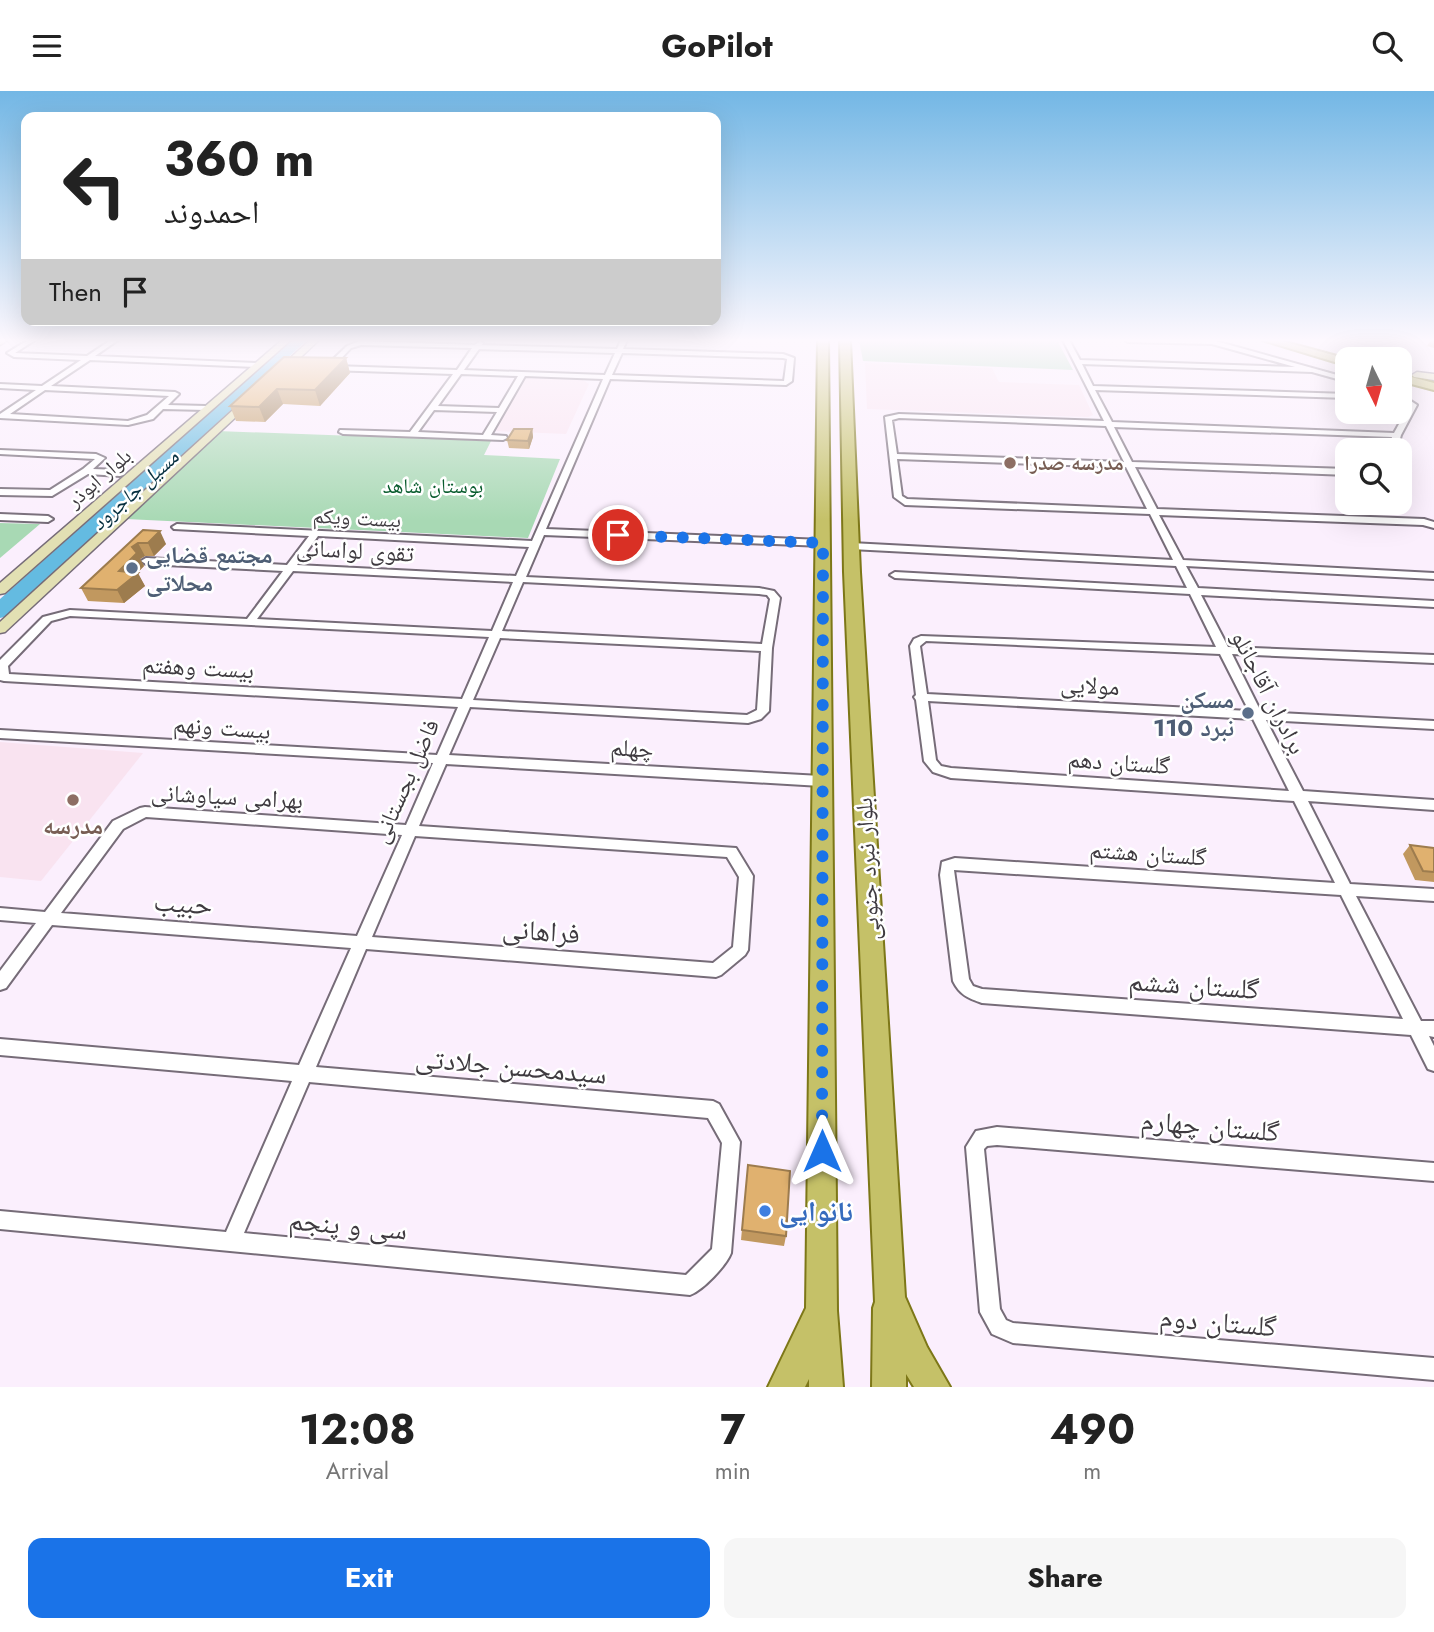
<!DOCTYPE html>
<html lang="en">
<head>
<meta charset="utf-8">
<style>
	body { margin:0; font-family:Jost,"Noto Naskh Arabic",sans-serif; background:#f6f6f6; color:#222; height:100vh; display:flex; flex-direction:column; font-size:26px; white-space:nowrap }
	* { box-sizing:border-box; margin:0 }
	p { font-size:23px; color:#767676 }
	.icon { flex:none; width:38px; height:38px; fill:none; stroke:currentColor; stroke-width:2; stroke-linecap:round; stroke-linejoin:round }
	.map { position:relative; height:1296px; overflow:hidden }
	.panel { display:flex; flex-direction:column; background:#fff; flex:1 }
	.panel>* { flex:none }
	.guide { position:absolute; left:21px; top:21px; width:700px; height:214px; border-radius:14px; box-shadow:0 7px 28px #0002; background:#fff; color:#222; overflow:hidden }
	.needle { width:46px; rotate:175deg }
	.controls { position:absolute; left:1335px; top:256px; display:grid; gap:14px }
	.controls a { display:grid; place-items:center; width:77px; height:77px; border-radius:14px; background:#fff; box-shadow:0 7px 28px #0002; font-size:35px }
	.pin { position:absolute; display:grid; place-items:center; width:60px; height:60px; color:#fff; margin:-30px; border:4px solid #fff; border-radius:50%; box-shadow:0 2px 7px #0007 }
	.me { position:absolute; width:77px; margin:-38px; rotate:0deg; stroke-linejoin:round; filter:drop-shadow(0 0 5px #0008) }
	.turn { display:flex; align-items:center; gap:24px; height:147px; padding:0 28px; font-size:32px }
	.turn .icon { width:91px; height:91px; stroke-width:2.5 }
	.turn b { display:block; font-size:49px; line-height:60px }
	.then { display:flex; align-items:center; height:66px; padding:0 28px; background:#0003; gap:14px; font-size:26px }
	.eta { display:flex; justify-content:space-evenly; align-items:center; height:119px; text-align:center }
	.eta b { font-size:42px; font-weight:700; line-height:49px }
	.action { display:flex; gap:14px; margin-top:auto; padding:14px 28px }
	.action a { flex:1; height:80px; border-radius:14px; background:#1a73e8; color:#fff; font-size:28px; font-weight:700; line-height:80px; text-align:center }
	.action a+a { background:#f6f6f6; color:#222 }
	header { display:flex; justify-content:space-between; align-items:center; height:91px; padding:0 28px; background:#fff; font-size:32px; font-weight:700 }
	.map>svg:first-child { display:block }
	.education { fill:#f9e3f0 }
	.green { fill:#a8d9b4 }
	.lines { fill:none; stroke-linecap:round; stroke-linejoin:round }
	.river { fill:#64bbe1; fill-rule:evenodd }
	.street-casing { stroke:#766c78; stroke-width:4 }
	.secondary-casing { stroke:#766c78; stroke-width:3 }
	.primary-casing { stroke:#7d7718; stroke-width:4 }
	.street { fill:#fff; fill-rule:evenodd }
	.secondary { fill:#e2e0b3; fill-rule:evenodd }
	.primary { fill:#c5c168; fill-rule:evenodd }
	.wall { fill:#c1985f }
	.shaded-wall { fill:#9d7c4e }
	.building { fill:#e0b16f; stroke:#9d7c4e; stroke-width:2 }
	.route { stroke:#1a73e8; stroke-width:12; stroke-dasharray:0 21.6 }
	.education-dot { fill:#8d6e63; stroke:#fff; stroke-width:2.5 }
	.service-dot { fill:#5c6f8a; stroke:#fff; stroke-width:2.5 }
	.shop-dot { fill:#3f7fe0; stroke:#fff; stroke-width:2.5 }
	.labels { text-anchor:middle; dominant-baseline:central; stroke-width:5; stroke-linejoin:round; paint-order:stroke }
	.far-education-label { font-size:21px; font-weight:bold; fill:#785e54; stroke:#fff; text-anchor:start }
	.far-street-label { font-size:21px; fill:#3f3b40; stroke:#fff }
	.far-park-label { font-size:21px; fill:#085b2d; stroke:#fff }
	.far-water-label { font-size:21px; font-style:italic; fill:#062f3f; stroke:#fff }
	.street-label { font-size:24px; fill:#3f3b40; stroke:#fff }
	.service-label { font-size:24px; font-weight:bold; fill:#4e5e75; stroke:#fff; text-anchor:start }
	.education-label { font-size:24px; font-weight:bold; fill:#785e54; stroke:#fff }
	.near-street-label { font-size:28px; fill:#3f3b40; stroke:#fff }
	.near-shop-label { font-size:28px; font-weight:bold; fill:#366cbe; stroke:#fff; text-anchor:start }
</style>
</head>
<body>
<header><svg class="icon" aria-label="menu" viewBox="0 0 24 24"><path d="M4 6h16M4 12h16M4 18h16"/></svg>GoPilot<svg class="icon" aria-label="search" viewBox="0 0 24 24"><circle cx="10" cy="10" r="6"/><path d="M15 15l6 6"/></svg></header>
<div class="map">
<svg width="1434" height="1296" viewBox="0 0 1434 1296">
	<rect width="100%" height="100%" fill="#fbeffd"/>
	<g class="education">
		<path d="M 865,272 L 992,277 L 999,291 L 1079,294 L 1093,324 L 1088,326 L 867,318 Z"/>
		<path d="M 525,287 L 583,289 L 589,293 L 566,343 L 495,340 Z"/>
		<path d="M 0,651 L 143,662 L 41,790 L 0,786 Z"/>
	</g>
	<g class="green">
		<path d="M 859,249 L 1057,249 L 1073,279 L 863,270 Z"/>
		<path d="M 217,340 L 491,350 L 484,364 L 560,368 L 528,447 L 126,428 Z"/>
		<path d="M 0,432 L 40,433 L 0,467 Z"/>
	</g>
	<g class="lines">
		<path class="river" d="M 292,249 L 307,249 L 8,525 L 0,527 L 0,508 Z"/>
		<defs>
			<g id="street">
				<path d="M 28,249 L 35,249 L 15,262 L 87,265 L 111,249 L 118,249 L 95,265 L 257,272 L 261,274 L 257,276 L 90,269 L 51,295 L 175,301 L 179,303 L 168,314 L 206,315 L 210,317 L 206,319 L 163,318 L 153,328 L 128,334 L 0,327 L 0,323 L 36,299 L 0,297 L 0,293 L 42,295 L 81,269 L 14,266 L 7,262 ZM 45,299 L 169,305 L 147,324 L 128,330 L 10,323 Z"/>
				<path d="M 621,249 L 627,249 L 623,258 L 783,263 L 794,267 L 792,290 L 786,294 L 610,288 L 546,438 L 823,449 L 828,452 L 823,455 L 544,444 L 526,486 L 759,497 L 774,500 L 780,507 L 772,557 L 769,620 L 761,628 L 748,632 L 470,616 L 449,664 L 821,685 L 826,687 L 827,690 L 826,693 L 821,695 L 446,673 L 419,735 L 736,757 L 753,785 L 748,859 L 745,864 L 721,884 L 716,886 L 366,858 L 316,976 L 713,1010 L 719,1013 L 740,1051 L 731,1162 C 726,1175 703,1199 690,1204 L 0,1138 L 0,1120 L 226,1141 L 292,990 L 0,964 L 0,948 L 299,974 L 351,857 L 52,834 L 6,897 L 0,899 L 0,880 L 36,832 L 0,829 L 0,817 L 45,821 L 113,730 L 140,717 L 145,716 L 406,734 L 433,672 L 0,647 L 0,639 L 437,664 L 458,616 L 4,590 L 0,589 L 0,569 L 43,526 L 70,519 L 247,528 L 283,480 L 146,473 L 141,470 L 146,467 L 287,474 L 309,445 L 174,438 L 172,436 L 177,433 L 532,450 L 603,288 L 525,285 L 491,344 L 506,345 L 507,347 L 503,349 L 343,343 L 339,341 L 340,339 L 410,341 L 453,283 L 328,279 L 324,277 L 347,255 L 360,250 L 475,254 L 480,250 L 483,252 L 482,254 L 617,258 ZM 361,254 L 472,257 L 457,279 L 334,275 L 351,257 ZM 479,258 L 615,262 L 605,284 L 464,279 ZM 622,262 L 783,267 L 787,268 L 784,290 L 612,284 ZM 461,283 L 518,285 L 499,317 L 438,315 ZM 434,319 L 497,321 L 483,344 L 418,341 ZM 318,445 L 529,456 L 516,485 L 297,474 ZM 293,480 L 513,491 L 492,540 L 257,528 ZM 523,491 L 759,503 L 767,504 L 770,508 L 762,553 L 502,540 ZM 70,525 L 489,546 L 462,608 L 9,583 L 8,575 L 51,530 ZM 500,547 L 761,560 L 757,619 L 747,624 L 473,609 ZM 146,726 L 402,744 L 357,845 L 61,822 L 123,738 ZM 415,745 L 727,766 L 739,786 L 733,856 L 713,872 L 372,846 ZM 309,991 L 708,1027 L 722,1052 L 712,1158 L 686,1184 L 244,1142 Z"/>
				<path d="M 1063,249 L 1069,249 L 1080,269 L 1295,276 L 1212,253 L 1128,251 L 1125,249 L 1212,249 L 1348,287 L 1348,291 L 1312,281 L 1082,273 L 1093,295 L 1348,303 L 1347,307 L 1095,299 L 1112,331 L 1394,342 L 1409,315 L 1400,308 L 1400,303 L 1417,314 L 1401,344 L 1397,359 L 1389,359 L 1392,346 L 1114,336 L 1132,371 L 1348,378 L 1348,384 L 1135,376 L 1157,418 L 1424,428 L 1434,431 L 1434,437 L 1423,434 L 1159,424 L 1183,469 L 1434,482 L 1434,488 L 1186,475 L 1198,497 L 1434,510 L 1434,516 L 1201,504 L 1228,556 L 1434,564 L 1434,572 L 1232,563 L 1261,621 L 1434,630 L 1434,638 L 1266,629 L 1303,700 L 1434,709 L 1434,719 L 1308,710 L 1350,793 L 1434,798 L 1434,810 L 1356,805 L 1421,930 L 1434,930 L 1434,946 L 1429,945 L 1434,955 L 1434,980 L 1428,978 L 1411,944 L 982,912 C 968,907 960,904 953,890 L 940,784 L 942,771 L 955,767 L 1335,792 L 1294,710 L 951,687 L 933,681 L 924,670 L 916,609 L 914,606 L 916,604 L 910,555 L 914,548 L 921,545 L 1216,556 L 1190,503 L 895,487 L 890,484 L 895,481 L 1187,497 L 1176,475 L 851,458 L 846,455 L 851,452 L 1173,469 L 1150,423 L 905,414 L 894,406 L 885,326 L 899,323 L 1104,330 ZM 899,327 L 1106,335 L 1124,371 L 897,363 L 892,329 ZM 897,368 L 1126,376 L 1147,418 L 907,408 L 902,405 ZM 926,550 L 1220,563 L 1249,620 L 927,603 L 920,555 ZM 928,610 L 1253,628 L 1289,700 L 951,677 L 941,675 L 936,669 ZM 954,779 L 1341,804 L 1403,928 L 982,898 L 973,895 L 969,888 Z"/>
				<path d="M 0,359 L 96,363 L 105,367 L 93,378 L 120,379 L 124,382 L 120,385 L 88,383 L 52,405 L 0,404 L 0,398 L 50,399 L 83,378 L 95,368 L 0,363 Z"/>
				<path d="M 0,423 L 48,425 L 53,428 L 48,431 L 0,429 Z"/>
				<path d="M 997,1036 L 1434,1072 L 1434,1090 L 997,1054 L 987,1055 L 984,1058 L 1000,1218 L 1006,1229 L 1013,1232 L 1434,1267 L 1434,1289 L 1013,1252 L 992,1243 L 980,1221 L 966,1056 L 976,1040 Z"/>
			</g>
			<g id="secondary">
				<path d="M 0,249 L 8,249 L 0,254 Z"/>
				<path d="M 282,249 L 291,249 L 5,502 L 0,503 L 0,492 Z"/>
				<path d="M 310,249 L 319,249 L 283,283 L 277,283 L 277,279 Z"/>
				<path d="M 1417,281 L 1434,283 L 1434,289 L 1414,286 L 1412,284 Z"/>
				<path d="M 245,308 L 253,310 L 5,541 L 0,542 L 0,531 Z"/>
			</g>
			<g id="primary">
				<path d="M 818,249 L 828,249 L 837,1220 L 843,1296 L 809,1296 L 809,1288 L 805,1296 L 768,1296 L 806,1217 Z"/>
				<path d="M 840,249 L 850,249 L 860,481 L 905,1206 L 927,1256 L 950,1296 L 914,1296 L 906,1283 L 906,1296 L 872,1296 L 873,1217 L 875,1211 L 844,481 Z"/>
				<path d="M 1262,249 L 1278,249 L 1348,268 L 1348,275 Z"/>
				<path d="M 1400,283 L 1434,292 L 1434,299 L 1400,290 Z"/>
			</g>
		</defs>
		<use href="#street" class="street-casing"/>
		<use href="#secondary" class="secondary-casing"/>
		<use href="#primary" class="primary-casing"/>
		<use href="#street" class="street"/>
		<use href="#secondary" class="secondary"/>
		<use href="#primary" class="primary"/>
	</g>
	<g class="wall">
		<path d="M 1428,249 L 1434,249 L 1434,257 L 1427,255 L 1430,250 Z"/>
		<path d="M 346,267 L 350,282 L 320,315 L 283,313 L 265,331 L 236,330 L 230,315 Z"/>
		<path d="M 532,338 L 533,346 L 529,358 L 509,357 L 507,349 Z"/>
		<path d="M 143,439 L 166,453 L 154,465 L 145,465 L 140,468 L 144,475 L 137,482 L 145,495 L 124,512 L 88,510 L 81,497 Z"/>
		<path d="M 1410,754 L 1434,757 L 1434,791 L 1415,789 L 1403,763 Z"/>
		<path d="M 748,1074 L 786,1145 L 784,1155 L 741,1149 Z"/>
	</g>
	<g class="shaded-wall">
		<path d="M 346,267 L 350,282 L 320,315 L 315,299 Z"/>
		<path d="M 277,298 L 283,313 L 265,331 L 259,316 Z"/>
		<path d="M 532,338 L 533,346 L 529,358 L 528,350 Z"/>
		<path d="M 160,440 L 166,453 L 154,465 L 148,452 Z"/>
		<path d="M 138,452 L 145,465 L 140,468 L 144,475 L 134,485 L 138,482 L 145,495 L 124,512 L 117,499 L 119,480 L 132,456 Z"/>
	</g>
	<g class="building">
		<path d="M 284,266 L 346,267 L 315,299 L 277,298 L 259,316 L 230,315 Z"/>
		<path d="M 514,338 L 532,338 L 528,350 L 507,349 Z"/>
		<path d="M 143,439 L 160,440 L 148,452 L 138,452 L 132,456 L 137,462 L 119,480 L 138,482 L 117,499 L 81,497 Z"/>
		<path d="M 1410,754 L 1434,757 L 1434,781 L 1423,780 Z"/>
		<path d="M 748,1074 L 790,1080 L 786,1145 L 742,1139 Z"/>
	</g>
	<linearGradient id="sky" x2="0" y2="1"><stop stop-color="#73b7e5"/><stop offset="0.58" stop-color="#fdf8fe"/><stop offset="1" stop-color="#fdf8fe" stop-opacity="0"/></linearGradient>
	<rect width="1434" height="430" fill="url(#sky)"/>
	<g class="lines">
		<path class="route" d="M 618,444 L 823,452 L 822,1060"/>
	</g>
	<g class="education-dot">
		<circle cx="1010" cy="372" r="7"/>
		<circle cx="73" cy="709" r="7"/>
	</g>
	<g class="service-dot">
		<circle cx="132" cy="477" r="7"/>
		<circle cx="1248" cy="622" r="7"/>
	</g>
	<circle class="shop-dot" cx="765" cy="1120" r="7"/>
	<g class="labels">
		<g class="far-education-label">
			<text x="1024" y="372">مدرسه صدرا</text>
		</g>
		<g class="far-street-label">
			<text transform="translate(99 387) rotate(-41)">بلوار ابوذر</text>
			<text transform="translate(357 427) rotate(3)">بیست ویکم</text>
		</g>
		<g class="far-park-label">
			<text x="433" y="395">بوستان شاهد</text>
		</g>
		<g class="far-water-label">
			<text transform="translate(135 399) rotate(-42)">مسیل جاجرود</text>
		</g>
		<g class="street-label">
			<text transform="translate(355 459) rotate(3)">تقوی لواسانی</text>
			<text transform="translate(198 576) rotate(3)">بیست وهفتم</text>
			<text transform="translate(1090 594) rotate(3)">مولایی</text>
			<text transform="translate(1269 601) rotate(63)">برادران آقاجانلو</text>
			<text transform="translate(222 636) rotate(4)">بیست ونهم</text>
			<text transform="translate(632 657) rotate(3)">چهلم</text>
			<text transform="translate(1119 671) rotate(4)">گلستان دهم</text>
			<text transform="translate(405 690) rotate(-66)">فاضل بجستانی</text>
			<text transform="translate(227 705) rotate(3)">بهرامی سیاوشانی</text>
			<text transform="translate(1148 762) rotate(4)">گلستان هشتم</text>
			<text transform="translate(867 778) rotate(-93)">بلوار نبرد جنوبی</text>
		</g>
		<g class="service-label">
			<text x="146" y="463">مجتمع قضایی<tspan x="146" dy="28">محلاتی</tspan></text>
			<text x="1234" y="608" text-anchor="end">مسکن<tspan x="1234" dy="28">110 نبرد</tspan></text>
		</g>
		<g class="education-label">
			<text x="73" y="734">مدرسه</text>
		</g>
		<g class="near-street-label">
			<text transform="translate(183 812) rotate(4)">حبیب</text>
			<text transform="translate(541 840) rotate(4)">فراهانی</text>
			<text transform="translate(1194 894) rotate(4)">گلستان ششم</text>
			<text transform="translate(511 975) rotate(5)">سیدمحسن جلادتی</text>
			<text transform="translate(1210 1035) rotate(5)">گلستان چهارم</text>
			<text transform="translate(348 1134) rotate(5)">سی و پنجم</text>
			<text transform="translate(1218 1231) rotate(5)">گلستان دوم</text>
		</g>
		<g class="near-shop-label">
			<text x="779" y="1120">نانوایی</text>
		</g>
	</g>
</svg>
<div class="controls">
<a><svg class="needle" viewBox="-14 -14 28 28"><path d="M0-13l5 13h-10z" fill="#e53935"/><path d="M0 13l5-13h-10z" fill="#767676"/></svg></a>
<a><svg class="icon" aria-label="search" viewBox="0 0 24 24"><circle cx="10" cy="10" r="6"/><path d="M15 15l6 6"/></svg></a>
</div>
<div class="pin" style="left:618px;top:444px;background:#d93025"><svg class="icon" aria-label="arrive" viewBox="0 0 24 24"><path d="M6 21V4h12l-3 4 3 4H6"/></svg></div>
<svg class="me" style="left:822px;top:1060px" viewBox="-20 -20 40 40"><path d="M0-17L14 15 0 8-14 15z" fill="#1a73e8" stroke="#fff" stroke-width="4"/></svg>
<div class="guide">
<div class="turn"><svg class="icon" aria-label="left" viewBox="0 0 24 24"><path d="M17 20v-9H6M10 6l-5 5 5 5"/></svg><div><b>360 m</b>احمدوند</div></div>
<div class="then">Then<svg class="icon" aria-label="arrive" viewBox="0 0 24 24"><path d="M6 21V4h12l-3 4 3 4H6"/></svg></div>
</div>
</div>
<section class="panel">
<div class="eta">
<div><b>12:08</b><p>Arrival</p></div>
<div><b>7</b><p>min</p></div>
<div><b>490</b><p>m</p></div>
</div>
<div class="action"><a>Exit</a><a>Share</a></div>
</section>
</body>
</html>
